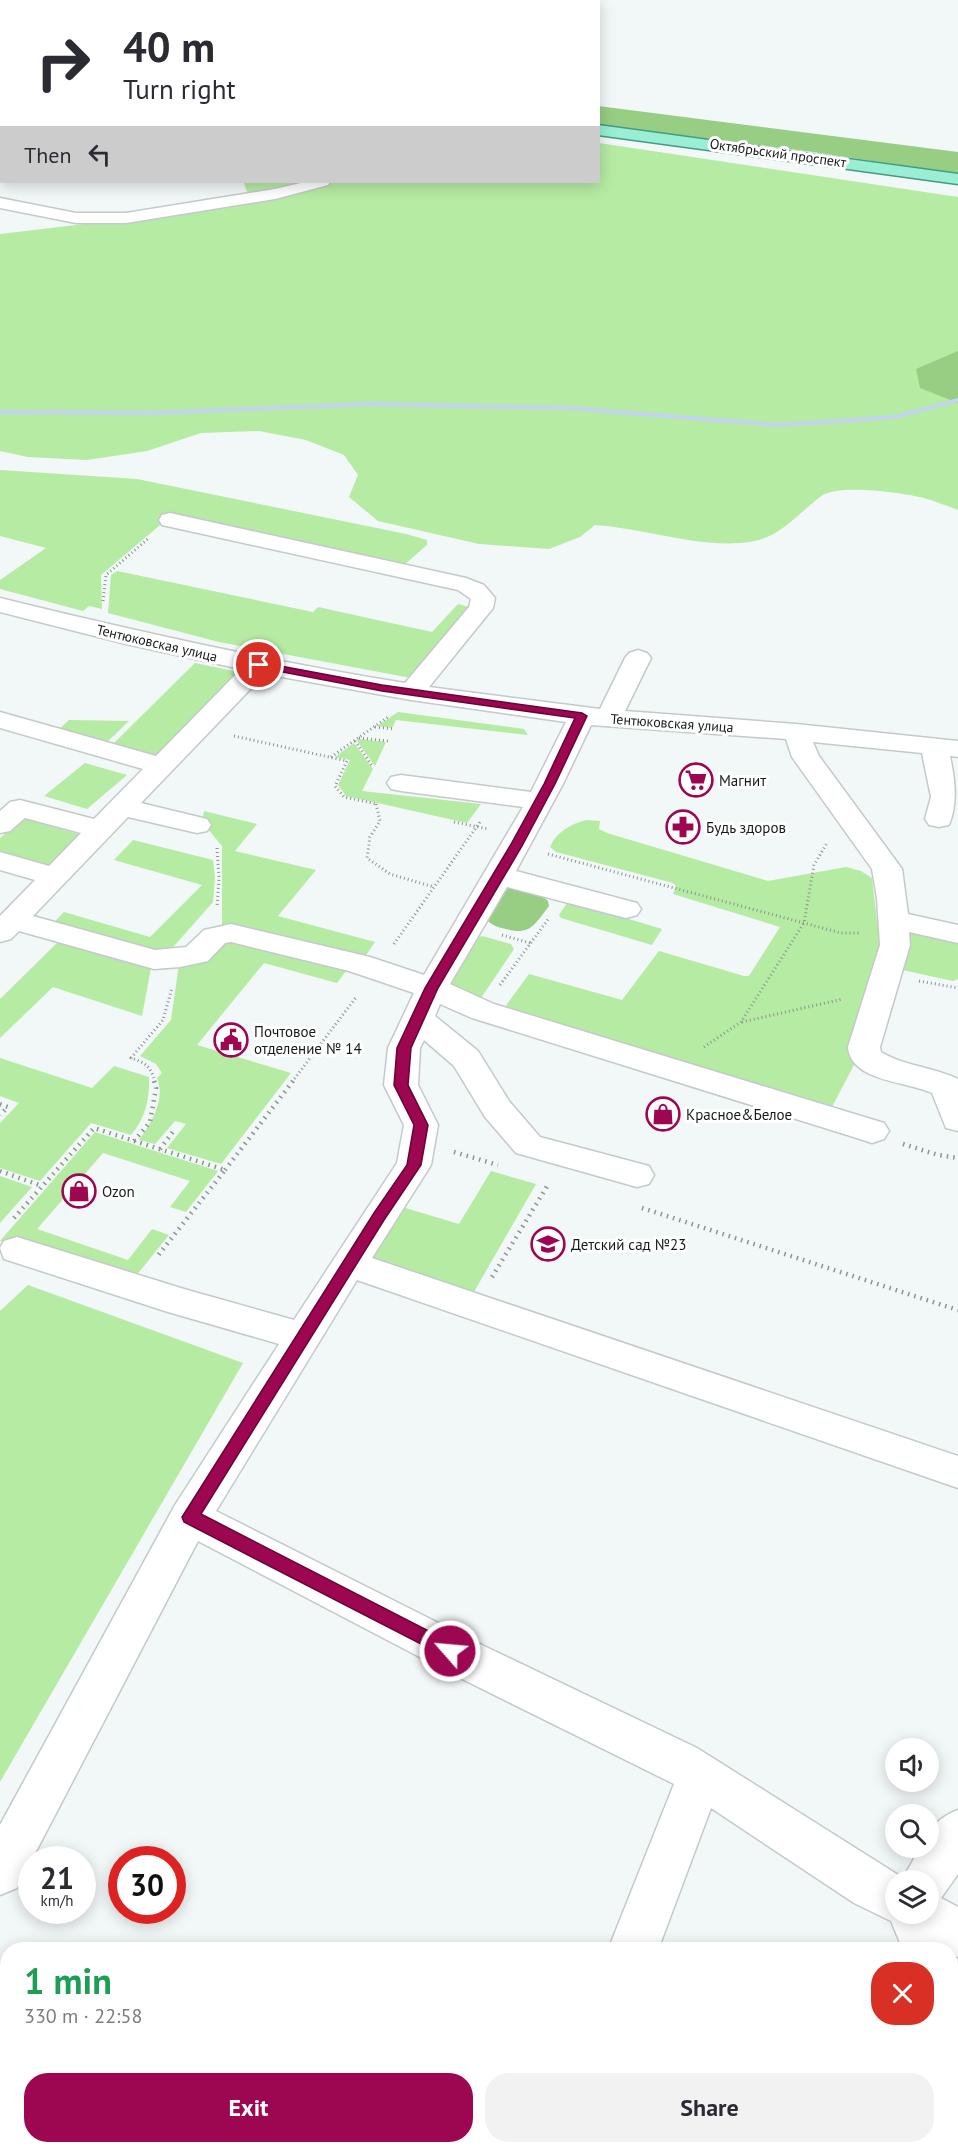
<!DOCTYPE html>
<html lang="en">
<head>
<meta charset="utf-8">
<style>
	body { margin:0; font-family:"PT Sans",sans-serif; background:#f2f2f3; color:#2b2b33; height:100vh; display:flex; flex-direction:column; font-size:22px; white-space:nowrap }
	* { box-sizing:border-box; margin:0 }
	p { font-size:20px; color:#7c7c81 }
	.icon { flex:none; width:33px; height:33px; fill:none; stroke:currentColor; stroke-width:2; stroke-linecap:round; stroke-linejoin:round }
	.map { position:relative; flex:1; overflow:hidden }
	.details { position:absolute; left:0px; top:1942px; width:958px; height:212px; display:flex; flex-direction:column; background:#fff; border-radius:24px 24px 0 0; box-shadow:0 3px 15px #0003 }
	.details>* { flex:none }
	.top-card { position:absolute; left:0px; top:0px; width:600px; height:183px; box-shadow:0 3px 15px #0003; background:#fff; color:#2b2b33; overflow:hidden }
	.controls { position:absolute; left:885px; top:1738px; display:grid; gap:12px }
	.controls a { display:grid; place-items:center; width:54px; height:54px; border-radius:50%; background:#fff; box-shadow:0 3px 15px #0003; font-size:30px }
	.speed { position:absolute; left:18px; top:1846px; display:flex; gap:12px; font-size:30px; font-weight:700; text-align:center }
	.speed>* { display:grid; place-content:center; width:78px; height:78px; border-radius:50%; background:#fff; box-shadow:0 3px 15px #0003; line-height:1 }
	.speed small { font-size:15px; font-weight:400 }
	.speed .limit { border:9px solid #d22; background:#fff; color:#111 }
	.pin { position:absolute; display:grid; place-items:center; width:51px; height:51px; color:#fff; margin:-26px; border:3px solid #fff; border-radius:50%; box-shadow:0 2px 6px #0007 }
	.me { position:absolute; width:66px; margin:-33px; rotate:297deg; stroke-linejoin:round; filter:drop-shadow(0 0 4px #0008) }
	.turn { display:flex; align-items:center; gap:21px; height:126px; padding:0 24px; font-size:27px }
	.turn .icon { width:78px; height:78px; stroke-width:2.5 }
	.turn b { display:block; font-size:42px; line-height:51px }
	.then { display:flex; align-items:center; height:57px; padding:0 24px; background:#0003; gap:12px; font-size:22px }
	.round { display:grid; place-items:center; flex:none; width:63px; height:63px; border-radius:24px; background:#f2f2f3 }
	.overview { display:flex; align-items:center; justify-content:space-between; height:102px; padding:0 24px }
	h1 { font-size:36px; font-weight:700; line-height:45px; color:#1e9e55 }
	.action { display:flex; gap:12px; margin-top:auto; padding:12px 24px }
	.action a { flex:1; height:69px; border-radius:24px; background:#9d0651; color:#fff; font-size:24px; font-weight:700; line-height:69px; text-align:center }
	.action a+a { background:#f2f2f3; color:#2b2b33 }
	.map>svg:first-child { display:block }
	.green { fill:#b6eba3 }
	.forest { fill:#98cd84 }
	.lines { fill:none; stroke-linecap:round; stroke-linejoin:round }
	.stream { fill:#c4d3f1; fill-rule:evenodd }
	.minor-casing { stroke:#c4c9c9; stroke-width:3 }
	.major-casing { stroke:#409d81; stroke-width:3 }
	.path-far1 { stroke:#8f9393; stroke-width:3; stroke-dasharray:1 3; stroke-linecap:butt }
	.path { stroke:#8f9393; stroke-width:4.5; stroke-dasharray:1.5 5; stroke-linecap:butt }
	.minor { fill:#fff; fill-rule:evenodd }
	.major { fill:#9aeed4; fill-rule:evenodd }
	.route { fill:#9d0651; stroke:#660435; stroke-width:1.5 }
	.labels { text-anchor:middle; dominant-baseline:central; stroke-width:6; stroke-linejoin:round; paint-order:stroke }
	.far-street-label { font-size:14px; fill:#181a1a; stroke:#fff }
	.poi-label { font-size:15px; fill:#181a1a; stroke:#fff; text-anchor:start }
</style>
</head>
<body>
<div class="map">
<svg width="958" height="2153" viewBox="0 0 958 2153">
	<rect width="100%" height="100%" fill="#f2f7f7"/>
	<g class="green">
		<path d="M 599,143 L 958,197 L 958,510 C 947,506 935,501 924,498 C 902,493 838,483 820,497 C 796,515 780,538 749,542 C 701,549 644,528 595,525 L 580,537 L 549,549 L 479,544 L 378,521 L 349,497 L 358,475 L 344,455 L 306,440 L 259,431 L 201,433 L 147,451 L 87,460 L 28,457 L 0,451 L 0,234 L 118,220 L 249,198 L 244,183 L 239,182 L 598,182 Z"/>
		<path d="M 0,470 L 137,479 L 406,534 L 427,540 L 427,545 L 404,565 L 172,515 L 101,575 L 102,609 L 89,606 L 83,611 L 0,589 L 0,580 L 46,548 L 0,536 Z"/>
		<path d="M 117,571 L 313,612 L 318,607 L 432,632 L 458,604 L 473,608 L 411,678 L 219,642 L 108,613 L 111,575 Z"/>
		<path d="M 195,663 L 243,673 L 161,757 L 112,745 Z"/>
		<path d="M 398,712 L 524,729 L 528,735 L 396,720 L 392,728 L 377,726 Z"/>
		<path d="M 69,720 L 129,721 L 105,744 L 57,731 Z"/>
		<path d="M 359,739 L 386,742 L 375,766 L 357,741 Z"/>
		<path d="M 354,743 L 373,769 L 362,791 L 481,804 L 467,823 L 346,796 L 338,785 L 350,760 L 335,757 Z"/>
		<path d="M 85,763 L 127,775 L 87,809 L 44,796 Z"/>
		<path d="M 204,811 L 257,824 L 235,851 L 316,870 L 278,916 L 375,942 L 362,961 L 222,928 L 222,846 L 202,822 Z"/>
		<path d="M 23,818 L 81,835 L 47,866 L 0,852 L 0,838 Z"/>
		<path d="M 586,820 L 600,821 L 599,829 L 607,833 L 768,881 L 846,867 L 861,871 L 872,878 L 880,947 L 853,1043 L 855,1063 L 833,1105 L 824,1110 L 505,1011 L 507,1004 L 529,974 L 622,1000 L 659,951 L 744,976 L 749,976 L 780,927 L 673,894 L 676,886 L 673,883 L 556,852 L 550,847 C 556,832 571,824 586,820 Z"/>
		<path d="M 133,840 L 213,860 L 215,877 L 213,902 L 167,954 L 52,924 L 64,912 L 150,937 L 202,885 L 114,860 Z"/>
		<path d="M 572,902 L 662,929 L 652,945 L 561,918 L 559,915 L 567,903 Z"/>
		<path d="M 913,931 L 958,940 L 958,979 L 953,981 L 902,970 L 908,938 Z"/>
		<path d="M 482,936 L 511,944 L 514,949 L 481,998 L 471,998 L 446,984 L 476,938 Z"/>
		<path d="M 229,939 L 350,966 L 337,983 L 264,963 L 197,1045 L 291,1073 L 221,1164 L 167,1148 L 186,1124 L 175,1121 L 155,1144 L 139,1140 C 151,1123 166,1100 157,1078 L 162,1073 L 156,1064 L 140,1056 L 171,1020 L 179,964 Z"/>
		<path d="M 58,942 L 151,968 L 142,1016 L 53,987 L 0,1038 L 0,999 Z"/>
		<path d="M 0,1058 L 92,1088 L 114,1066 L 149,1077 C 150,1099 145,1119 131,1135 L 91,1123 L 40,1181 L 0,1168 L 0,1123 L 19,1103 L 0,1096 Z"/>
		<path d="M 95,1132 L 218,1171 L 186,1212 L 170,1207 L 190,1181 L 103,1153 L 37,1229 L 128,1260 L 152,1229 L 169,1235 L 131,1282 L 0,1241 Z"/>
		<path d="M 491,1171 L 536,1184 L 471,1297 L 366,1264 L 402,1207 L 459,1224 Z"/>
		<path d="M 0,1176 L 32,1187 L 0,1223 Z"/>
		<path d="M 28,1285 L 243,1363 L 0,1782 L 0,1311 Z"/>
	</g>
	<g class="forest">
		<path d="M 598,106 L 958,152 L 958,174 L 813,152 L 599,125 Z"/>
		<path d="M 958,351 L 958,403 L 920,388 L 916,369 Z"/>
		<path d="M 508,888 L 542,896 L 548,901 L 549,906 C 535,924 530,936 506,929 C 497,927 491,925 485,918 Z"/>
	</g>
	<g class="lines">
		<path class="stream" d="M 958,398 L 958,402 L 895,419 L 779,427 L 568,410 L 370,406 L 149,415 L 0,414 L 0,410 L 149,411 L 370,402 L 568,406 L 779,423 L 895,415 Z"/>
		<defs>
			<g id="minor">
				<path d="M 356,0 L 381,0 L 382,2 L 357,2 Z"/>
				<path d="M 305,182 L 330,182 L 328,185 L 275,199 L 126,223 L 76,223 L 0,208 L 0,198 L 76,213 L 126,213 L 275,189 Z"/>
				<path d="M 170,513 L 466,578 L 484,585 L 495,598 L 493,608 L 429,687 L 600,709 L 625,658 L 629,653 L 638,650 L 647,653 L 651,658 L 625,711 L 796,724 L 958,741 L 958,757 L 950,756 C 955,780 958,803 949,825 L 939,827 L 929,825 L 925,819 L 931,797 L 922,753 L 813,742 L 819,756 L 902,869 L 908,914 L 958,925 L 958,943 L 909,932 L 910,945 L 880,1047 L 881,1052 C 904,1066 933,1067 958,1079 L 958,1131 L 946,1128 L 932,1093 C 907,1081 851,1082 848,1047 L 880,945 L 877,898 L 872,869 L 792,757 L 786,739 L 591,725 L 563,784 L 516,871 L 637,903 L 641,909 L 637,915 L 626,918 L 507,887 L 450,984 L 494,1004 L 884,1123 L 889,1131 L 884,1139 L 872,1143 L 860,1139 L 472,1018 L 440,1004 L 435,1016 L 478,1051 L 509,1101 L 540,1137 L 649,1166 L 654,1175 L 649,1184 L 637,1187 L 516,1153 L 485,1117 L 454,1066 L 424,1040 L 420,1048 L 418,1085 L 438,1125 L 431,1165 L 372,1258 L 958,1456 L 958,1488 L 357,1280 L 216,1511 L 486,1647 L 697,1748 L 903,1878 L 920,1848 L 928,1848 C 928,1827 940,1817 958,1810 L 958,1874 L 941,1898 L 958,1907 L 958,1957 L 951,1954 L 951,1950 L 903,1950 L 891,1921 L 854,1903 L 711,1808 L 658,1950 L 608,1950 L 674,1784 L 454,1675 L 198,1541 L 17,1888 L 0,1895 L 0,1825 L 175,1505 L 279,1344 L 168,1312 L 4,1259 L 0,1248 L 4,1241 L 17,1237 L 184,1289 L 294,1320 L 397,1163 L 404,1125 L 384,1085 L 388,1048 L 414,993 L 349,971 L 231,942 L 225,943 L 208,961 L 180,967 L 154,969 L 19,931 L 11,939 L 0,942 L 0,916 L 35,880 L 0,870 L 0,852 L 49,866 L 81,833 L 25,818 L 10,831 L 0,833 L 0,811 L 10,802 L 20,800 L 94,819 L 143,769 L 0,728 L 0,712 L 156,756 L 241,669 L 126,644 L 0,612 L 0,598 C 134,631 268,661 405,683 L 469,607 L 471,599 L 458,590 L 162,525 L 159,520 L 162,515 ZM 265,674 L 411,700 L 566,722 L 531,792 L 401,775 L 391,777 L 387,783 L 391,789 L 401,791 L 523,807 L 424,975 L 370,957 L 231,924 L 204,930 L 186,947 L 155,950 L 33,916 L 128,817 L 197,833 L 207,831 L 211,825 L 207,819 L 141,803 ZM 896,1881 L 928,1881 L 928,1914 L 896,1914 Z"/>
				<path d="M 704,2146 L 766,2146 L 769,2153 L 706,2153 Z"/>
				<path d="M 833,2146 L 889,2146 L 887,2153 L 830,2153 Z"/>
			</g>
			<g id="major">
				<rect x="0" y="53" width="2" height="8"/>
				<path d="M 598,125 L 958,174 L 958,184 L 598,135 Z"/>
			</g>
		</defs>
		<use href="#minor" class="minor-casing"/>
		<use href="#major" class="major-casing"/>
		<g class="path-far1">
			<path d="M 103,601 L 106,575 L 149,538"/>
			<path d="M 375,727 L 394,729"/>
			<path d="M 234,736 L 347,761 L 335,786 L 344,797 L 377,804"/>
			<path d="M 359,738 L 388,741"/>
			<path d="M 355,741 L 373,767"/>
			<path d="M 331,757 L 388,717"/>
			<path d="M 376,804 L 380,821 L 370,837 L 367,858 L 390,874 L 434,887"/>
			<path d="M 454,822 L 488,829"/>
			<path d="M 217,848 L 219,878 L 217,907"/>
			<path d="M 548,854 L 841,933 L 861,933"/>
			<path d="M 502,935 L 530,943"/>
			<path d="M 394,944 L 480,822"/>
			<path d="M 919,981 L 958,988"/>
			<path d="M 500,985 L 549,918"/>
			<path d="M 742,1022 L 843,999"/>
			<path d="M 704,1047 L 741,1022 L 804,923 L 814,865 L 827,843"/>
			<path d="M 155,1082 C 151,1067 146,1063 131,1058 L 163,1020 L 172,988"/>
			<path d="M 292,1082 L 357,996"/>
		</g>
		<g class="path">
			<path d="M 0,1104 L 8,1107 L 0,1115"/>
			<path d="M 134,1141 L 150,1122 L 156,1088 L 154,1081"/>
			<path d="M 903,1144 L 938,1155 L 958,1158"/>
			<path d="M 160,1149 L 175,1129"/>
			<path d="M 454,1152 L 498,1165"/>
			<path d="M 225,1170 L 293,1081"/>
			<path d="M 0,1171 L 42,1186"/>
			<path d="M 642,1208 L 958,1310"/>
			<path d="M 14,1218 L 94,1128 L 225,1170 L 156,1258"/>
			<path d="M 492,1277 L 549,1183"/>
		</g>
		<use href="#minor" class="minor"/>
		<use href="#major" class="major"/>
	</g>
	<path class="route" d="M 259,662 L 382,685 L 582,713 L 587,716 L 555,784 L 522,846 L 438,988 L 411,1048 L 408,1085 L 428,1125 L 421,1165 L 384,1220 L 201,1514 L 456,1645 L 459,1651 L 456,1656 L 450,1659 L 184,1522 L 182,1517 L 374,1213 L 407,1165 L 414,1125 L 394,1085 L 397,1048 L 425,988 L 510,846 L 544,784 L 575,718 L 382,691 L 256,667 L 256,663 Z"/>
	<defs>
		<symbol id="supermarket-ring" viewBox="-11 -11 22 22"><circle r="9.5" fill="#fff" stroke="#9d0651" stroke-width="1.5"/><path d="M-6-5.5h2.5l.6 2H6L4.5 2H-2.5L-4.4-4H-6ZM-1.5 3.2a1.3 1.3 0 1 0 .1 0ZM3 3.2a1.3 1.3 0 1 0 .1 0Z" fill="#9d0651"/></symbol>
		<symbol id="pharmacy-ring" viewBox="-11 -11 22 22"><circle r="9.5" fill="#fff" stroke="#9d0651" stroke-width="1.5"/><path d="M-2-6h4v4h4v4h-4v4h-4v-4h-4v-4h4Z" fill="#9d0651"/></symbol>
		<symbol id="civic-ring" viewBox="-11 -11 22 22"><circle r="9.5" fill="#fff" stroke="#9d0651" stroke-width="1.5"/><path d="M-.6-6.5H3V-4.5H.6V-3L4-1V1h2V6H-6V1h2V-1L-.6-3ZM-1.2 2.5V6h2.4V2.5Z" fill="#9d0651"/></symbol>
		<symbol id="shop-ring" viewBox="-11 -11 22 22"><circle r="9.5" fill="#fff" stroke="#9d0651" stroke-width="1.5"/><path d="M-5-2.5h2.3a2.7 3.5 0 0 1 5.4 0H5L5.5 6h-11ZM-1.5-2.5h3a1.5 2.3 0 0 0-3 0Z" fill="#9d0651"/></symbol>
		<symbol id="school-ring" viewBox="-11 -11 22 22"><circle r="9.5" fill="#fff" stroke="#9d0651" stroke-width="1.5"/><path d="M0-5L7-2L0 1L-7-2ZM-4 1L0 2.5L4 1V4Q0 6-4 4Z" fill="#9d0651"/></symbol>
	</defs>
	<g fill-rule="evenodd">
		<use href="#supermarket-ring" x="677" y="761" width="38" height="38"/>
		<use href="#pharmacy-ring" x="664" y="808" width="38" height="38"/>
		<use href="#civic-ring" x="212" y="1021" width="38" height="38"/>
		<use href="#shop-ring" x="644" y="1095" width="38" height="38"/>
		<use href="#shop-ring" x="60" y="1172" width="38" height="38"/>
		<use href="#school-ring" x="529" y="1225" width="38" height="38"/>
	</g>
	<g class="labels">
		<g class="far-street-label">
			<text transform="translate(778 153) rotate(8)">Октябрьский проспект</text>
			<text transform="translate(157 643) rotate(13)">Тентюковская улица</text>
			<text transform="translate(672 723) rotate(4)">Тентюковская улица</text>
		</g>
		<g class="poi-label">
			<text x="719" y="780">Магнит</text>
			<text x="706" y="827">Будь здоров</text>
			<text x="254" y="1031">Почтовое<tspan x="254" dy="17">отделение № 14</tspan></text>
			<text x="686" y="1114">Красное&amp;Белое</text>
			<text x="102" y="1191">Ozon</text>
			<text x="571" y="1244">Детский сад №23</text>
		</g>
	</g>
</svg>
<div class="controls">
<a><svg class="icon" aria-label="sound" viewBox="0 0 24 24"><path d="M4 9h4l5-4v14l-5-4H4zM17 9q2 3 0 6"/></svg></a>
<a><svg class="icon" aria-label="search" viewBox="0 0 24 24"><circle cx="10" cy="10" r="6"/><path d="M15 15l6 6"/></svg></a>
<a><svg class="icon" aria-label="layers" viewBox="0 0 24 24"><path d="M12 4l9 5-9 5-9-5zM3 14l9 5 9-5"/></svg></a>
</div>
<div class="speed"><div>21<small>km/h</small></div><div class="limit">30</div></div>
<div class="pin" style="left:259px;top:665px;background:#d93025"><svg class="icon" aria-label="arrive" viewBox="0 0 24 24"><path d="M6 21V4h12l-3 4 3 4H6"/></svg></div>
<svg class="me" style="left:450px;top:1651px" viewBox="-20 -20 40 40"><circle r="17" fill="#9d0651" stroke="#fff" stroke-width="3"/><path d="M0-11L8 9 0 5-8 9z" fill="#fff"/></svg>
<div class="top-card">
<div class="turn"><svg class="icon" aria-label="right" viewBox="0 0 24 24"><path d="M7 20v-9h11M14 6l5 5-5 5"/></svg><div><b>40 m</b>Turn right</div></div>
<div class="then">Then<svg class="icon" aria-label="left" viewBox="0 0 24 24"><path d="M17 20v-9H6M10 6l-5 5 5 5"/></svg></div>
</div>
<section class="details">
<div class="overview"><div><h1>1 min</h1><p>330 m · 22:58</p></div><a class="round" style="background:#d93025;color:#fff"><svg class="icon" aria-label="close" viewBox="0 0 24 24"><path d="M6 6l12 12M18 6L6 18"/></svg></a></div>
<div class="action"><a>Exit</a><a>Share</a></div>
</section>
</div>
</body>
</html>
